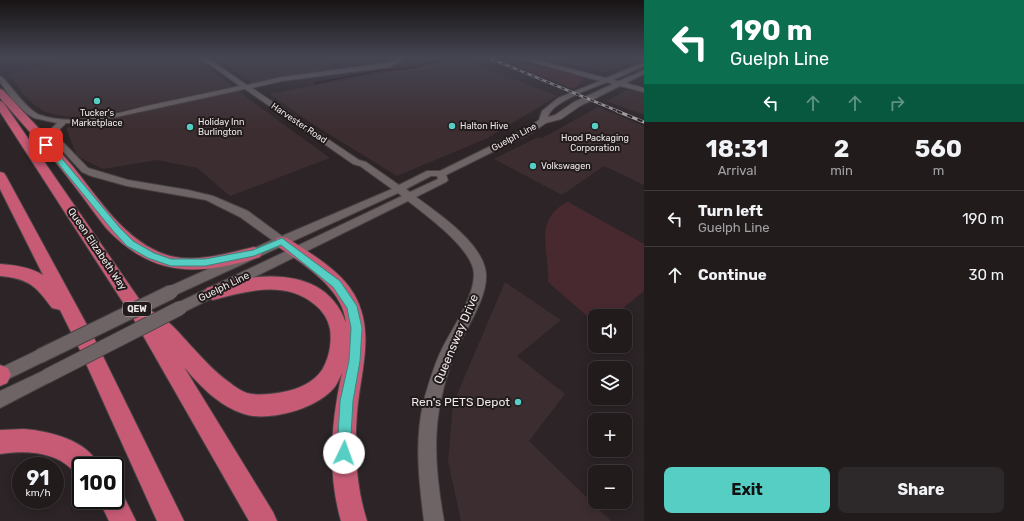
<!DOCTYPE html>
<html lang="en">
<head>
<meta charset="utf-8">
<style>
	body { margin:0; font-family:Rubik,sans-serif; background:#2d2829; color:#f1f3f6; height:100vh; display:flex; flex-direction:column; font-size:15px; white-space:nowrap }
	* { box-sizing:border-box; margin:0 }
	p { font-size:13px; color:#a2a1a3 }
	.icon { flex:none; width:22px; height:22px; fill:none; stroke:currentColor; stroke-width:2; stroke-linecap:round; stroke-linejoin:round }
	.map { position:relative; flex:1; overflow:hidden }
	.sheet { display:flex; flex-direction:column; background:#211b1c; width:380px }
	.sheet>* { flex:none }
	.hud { background:#0b6e4f; color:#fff; overflow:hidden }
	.buttons { position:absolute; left:588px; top:309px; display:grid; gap:8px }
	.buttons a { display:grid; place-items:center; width:44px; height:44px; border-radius:8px; background:#211b1c; box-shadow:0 2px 10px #0003,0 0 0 1px #3e393b; font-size:20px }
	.speed { position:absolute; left:12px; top:457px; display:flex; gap:8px; font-size:20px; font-weight:700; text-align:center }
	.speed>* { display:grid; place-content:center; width:52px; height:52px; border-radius:50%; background:#211b1c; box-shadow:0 2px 10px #0003,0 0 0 1px #3e393b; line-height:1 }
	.speed small { font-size:10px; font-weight:400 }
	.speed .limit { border:2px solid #111; border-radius:6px; background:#fff; color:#111 }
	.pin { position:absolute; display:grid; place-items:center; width:34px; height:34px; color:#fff; margin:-17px; border-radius:8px; box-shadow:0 2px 6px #0006 }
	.me { position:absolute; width:44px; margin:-22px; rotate:3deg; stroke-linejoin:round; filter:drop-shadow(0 0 3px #0008) }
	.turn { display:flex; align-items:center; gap:14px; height:84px; padding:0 20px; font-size:18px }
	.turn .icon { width:52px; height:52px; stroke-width:2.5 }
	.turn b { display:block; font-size:28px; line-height:34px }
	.lanes { display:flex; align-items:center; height:38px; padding:0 20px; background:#0003; justify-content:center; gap:20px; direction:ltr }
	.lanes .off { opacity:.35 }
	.eta { display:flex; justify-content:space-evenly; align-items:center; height:68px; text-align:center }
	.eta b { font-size:24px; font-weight:700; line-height:28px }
	.cta { display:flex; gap:8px; margin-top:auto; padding:8px 20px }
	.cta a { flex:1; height:46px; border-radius:8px; background:#56cec3; color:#111; font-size:16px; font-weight:700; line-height:46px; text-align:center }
	.cta a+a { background:#2d2829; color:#f1f3f6 }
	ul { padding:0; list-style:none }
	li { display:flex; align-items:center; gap:12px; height:56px; padding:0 20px; border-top:1px solid #3e393b }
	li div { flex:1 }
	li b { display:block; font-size:15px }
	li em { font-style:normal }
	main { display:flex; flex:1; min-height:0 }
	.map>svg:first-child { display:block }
	.built { fill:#3c2d30 }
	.green { fill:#48292f }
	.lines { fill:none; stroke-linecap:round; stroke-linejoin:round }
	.stream { stroke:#2b000d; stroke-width:1.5 }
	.secondary-casing { stroke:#484243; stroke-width:2 }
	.highway-casing { stroke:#484243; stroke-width:2 }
	.secondary { fill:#6e6466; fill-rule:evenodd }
	.highway { fill:#c75b76; fill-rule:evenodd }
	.rail-far1-casing { stroke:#bab3b5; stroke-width:2.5 }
	.rail-casing { stroke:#bab3b5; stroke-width:3 }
	.rail-far1 { stroke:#221b1c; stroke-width:1.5; stroke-dasharray:4; stroke-linecap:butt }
	.rail { stroke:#221b1c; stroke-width:2; stroke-dasharray:5.5; stroke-linecap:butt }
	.secondary-bridge-casing { stroke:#484243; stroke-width:16; stroke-linecap:butt }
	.secondary-bridge { stroke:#6e6466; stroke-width:14 }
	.route { fill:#56cec3; stroke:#38867f }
	.poi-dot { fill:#56cec3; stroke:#221b1c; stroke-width:1.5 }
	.labels { text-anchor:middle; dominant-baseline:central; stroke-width:4; stroke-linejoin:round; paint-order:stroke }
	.far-poi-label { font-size:9px; fill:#eee8e9; stroke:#221b1c; text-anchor:start }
	.far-street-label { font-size:9px; fill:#eee8e9; stroke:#221b1c }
	.shield { fill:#221b1c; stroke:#b1aaac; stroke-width:1 }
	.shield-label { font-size:9px; font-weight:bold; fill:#eee8e9 }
	.street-label { font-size:10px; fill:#eee8e9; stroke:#221b1c }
	.near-street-label { font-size:12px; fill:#eee8e9; stroke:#221b1c }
	.near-poi-label { font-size:12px; fill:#eee8e9; stroke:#221b1c; text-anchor:end }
</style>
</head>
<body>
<main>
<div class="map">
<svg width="644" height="521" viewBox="0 0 644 521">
	<rect width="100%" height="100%" fill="#2c2426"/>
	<g class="built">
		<path d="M 83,57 L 192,57 L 232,85 L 229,87 L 110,113 L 92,116 L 69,117 L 57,115 L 45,112 L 36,106 L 24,95 L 8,74 Z"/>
		<path d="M 214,57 L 314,57 L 340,70 L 315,74 L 285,76 L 253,84 Z"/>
		<path d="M 535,57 L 644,57 L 644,60 L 622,65 L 625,66 L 607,72 Z"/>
		<path d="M 462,58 L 557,96 L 488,138 L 397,176 L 314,125 L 270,94 Z"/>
		<path d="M 627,90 L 644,92 L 644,115 L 606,101 Z"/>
		<path d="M 238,91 L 330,158 L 230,196 L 197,168 L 157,160 L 103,169 L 77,156 L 66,128 Z"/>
		<path d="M 598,107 L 644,126 L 644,185 L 604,166 L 562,195 L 494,159 L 536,138 L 542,138 Z"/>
		<path d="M 505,282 L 561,320 L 517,356 L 565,394 L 529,441 L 611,521 L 461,521 L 448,461 L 453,404 Z"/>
	</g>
	<g class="green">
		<path d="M 523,63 L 579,76 L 584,79 L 574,89 L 517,66 Z"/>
		<path d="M 568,202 L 644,244 L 644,291 L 613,316 L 595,316 L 595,323 L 548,282 C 550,252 532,219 568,202 Z"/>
	</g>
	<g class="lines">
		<path class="stream" d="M 315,83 L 377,71 L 412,68 L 451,57"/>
		<defs>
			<g id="secondary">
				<path d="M 199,57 L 206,57 L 247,85 L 282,77 L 387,63 L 396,59 L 396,57 L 402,57 L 401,61 L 389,67 L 282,81 L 252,88 L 359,160 L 366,162 L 399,185 L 427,171 L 440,171 L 527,128 L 539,120 L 542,111 L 558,98 L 600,81 L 514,57 L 525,57 L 606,78 L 644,62 L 644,66 L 613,80 L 619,81 L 644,70 L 644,74 L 626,83 L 644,88 L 644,92 L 620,86 L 580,106 L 561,119 L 546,123 L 533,132 L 446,175 L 448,180 L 446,182 L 416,197 C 439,214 478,240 485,268 C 492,293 464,331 455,353 C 449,368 444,384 441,400 C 432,439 437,482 444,521 L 424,521 C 419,481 414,440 424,400 C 429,383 434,365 442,349 C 452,328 479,291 473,268 C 466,244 427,216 408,201 L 180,314 L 175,312 L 173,308 L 175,304 L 402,196 L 398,193 L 171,297 L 166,296 L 165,292 L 166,288 L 272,240 L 240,217 L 206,200 L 127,186 L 91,176 L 82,172 L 49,136 L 50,130 L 57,123 L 34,118 L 26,113 L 11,98 L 0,82 L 0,76 L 2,77 C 13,88 26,109 40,115 C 75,127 117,113 151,105 C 181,99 210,92 240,86 ZM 607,82 L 613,84 L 574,102 L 555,115 L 548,117 C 551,102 593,88 607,82 ZM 245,89 L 353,164 L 360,166 L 392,189 L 282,236 L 248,211 L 213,196 L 188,190 L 128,180 L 88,168 L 57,136 L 58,131 L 66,123 L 82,123 L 107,119 ZM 431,176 L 437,176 L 438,179 L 410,192 L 406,189 Z"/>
				<path d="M 40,349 L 45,351 L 47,356 L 45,361 L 0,383 L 0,368 Z"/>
				<path d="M 47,369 L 52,371 L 55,376 L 52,381 L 0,408 L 0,391 Z"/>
			</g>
			<g id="highway">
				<path d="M 0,89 L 3,90 C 25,114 48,137 69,162 C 98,196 124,243 170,256 C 197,263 228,253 254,247 L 260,249 L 262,253 L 260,257 C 198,276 153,278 106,228 C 93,212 82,195 69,179 C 48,151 23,125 0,98 Z"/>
				<path d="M 0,101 L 3,102 L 146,309 C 168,317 179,333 194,349 C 205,361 216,373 229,382 C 234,386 241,391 247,393 C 258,396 272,394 283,392 C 298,389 313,383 322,370 C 329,358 332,343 330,329 C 328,319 322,310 314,304 C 285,280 246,291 213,300 L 207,298 L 204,293 L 207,288 C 254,272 326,264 346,323 C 343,288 303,264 277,246 L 274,242 L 277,238 L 282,237 L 287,238 C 310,253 340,270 354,294 C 376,332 360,373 357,413 C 354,449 356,486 367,521 L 341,521 C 327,473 331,422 342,373 C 339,379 337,385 333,389 C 315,409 269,422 244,414 C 219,406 200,386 184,367 L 273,512 L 277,521 L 249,521 L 133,318 L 0,112 Z"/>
				<path d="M 0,172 L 4,173 L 6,176 L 93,336 L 184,521 L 157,521 L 79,348 L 60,310 L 52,308 C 35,285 29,279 0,276 L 0,264 C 15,265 30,267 43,275 L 0,189 Z"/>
				<path d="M 0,365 L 8,368 L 11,375 L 7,383 L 0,386 Z"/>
				<path d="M 24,429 C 49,431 88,440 99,466 L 81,466 L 81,476 C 74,472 68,465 61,461 C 43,451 20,451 0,454 L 0,430 Z"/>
				<path d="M 115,488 L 121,491 L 136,521 L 109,521 L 99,500 L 115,500 Z"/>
			</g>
		</defs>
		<use href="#secondary" class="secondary-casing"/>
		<use href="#highway" class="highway-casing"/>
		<use href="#secondary" class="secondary"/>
		<use href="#highway" class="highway"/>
		<defs>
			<path id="rail-far1" d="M 487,57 L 620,112"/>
			<path id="rail" d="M 617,111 L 644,122"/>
		</defs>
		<use href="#rail-far1" class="rail-far1-casing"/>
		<use href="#rail" class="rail-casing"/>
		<use href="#rail-far1" class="rail-far1"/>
		<use href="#rail" class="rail"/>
		<defs>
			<g id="secondary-bridge">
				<path d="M 40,356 L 171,292"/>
				<path d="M 47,376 L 180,308"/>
			</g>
		</defs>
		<use href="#secondary-bridge" class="secondary-bridge-casing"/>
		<use href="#secondary-bridge" class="secondary-bridge"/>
	</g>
	<linearGradient id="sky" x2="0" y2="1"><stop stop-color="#181415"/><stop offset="0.44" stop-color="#454552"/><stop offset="1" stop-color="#454552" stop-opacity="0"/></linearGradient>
	<rect width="644" height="130" fill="url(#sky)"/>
	<path class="route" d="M 44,143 L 49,143 L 120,228 L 133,241 L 154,253 L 171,259 L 205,259 L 253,250 L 282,238 L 340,281 L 357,306 L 362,328 L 360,361 L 353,401 L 350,453 L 348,458 L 344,460 L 339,458 L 337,453 L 340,401 L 349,361 L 351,328 L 347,308 L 333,287 L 281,245 L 254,256 L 205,266 L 171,266 L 148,258 L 127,246 L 114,232 L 44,146 Z"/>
	<g class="poi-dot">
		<circle cx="97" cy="101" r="4"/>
		<circle cx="452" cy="126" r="4"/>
		<circle cx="595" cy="126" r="4"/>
		<circle cx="190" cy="127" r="4"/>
		<circle cx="533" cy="166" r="4"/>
		<circle cx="518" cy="402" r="4"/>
	</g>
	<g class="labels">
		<g class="far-poi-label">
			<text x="97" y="113" text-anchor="middle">Tucker's<tspan x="97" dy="10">Marketplace</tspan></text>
			<text x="198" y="122">Holiday Inn<tspan x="198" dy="10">Burlington</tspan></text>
			<text x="460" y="126">Halton Hive</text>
			<text x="595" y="138" text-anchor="middle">Hood Packaging<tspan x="595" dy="10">Corporation</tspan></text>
			<text x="541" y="166">Volkswagen</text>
		</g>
		<g class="far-street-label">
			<text transform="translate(299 123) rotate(34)">Harvester Road</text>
			<text transform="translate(514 137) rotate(-28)">Guelph Line</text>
		</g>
		<rect class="shield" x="123" y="302" width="28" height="14" rx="3"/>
		<g class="shield-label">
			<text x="137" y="309">QEW</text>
		</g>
		<g class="street-label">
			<text transform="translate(97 249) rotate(56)">Queen Elizabeth Way</text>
			<text transform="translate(224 287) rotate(-26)">Guelph Line</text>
		</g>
		<g class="near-street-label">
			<text transform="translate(456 339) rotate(-67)">Queensway Drive</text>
		</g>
		<g class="near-poi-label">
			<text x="510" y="402">Ren's PETS Depot</text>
		</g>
	</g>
</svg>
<div class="buttons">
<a><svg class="icon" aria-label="sound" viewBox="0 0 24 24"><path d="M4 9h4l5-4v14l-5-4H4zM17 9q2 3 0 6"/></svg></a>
<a><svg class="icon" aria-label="layers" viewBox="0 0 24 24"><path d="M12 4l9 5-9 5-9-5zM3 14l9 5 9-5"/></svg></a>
<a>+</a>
<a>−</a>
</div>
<div class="speed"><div>91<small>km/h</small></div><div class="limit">100</div></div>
<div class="pin" style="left:46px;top:145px;background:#d93025"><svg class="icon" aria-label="arrive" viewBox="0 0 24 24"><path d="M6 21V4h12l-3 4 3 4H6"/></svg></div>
<svg class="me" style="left:344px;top:453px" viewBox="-20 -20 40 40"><circle r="19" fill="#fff"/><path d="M0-13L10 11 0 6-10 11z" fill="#56cec3"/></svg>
</div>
<section class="sheet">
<div class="hud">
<div class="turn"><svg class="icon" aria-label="left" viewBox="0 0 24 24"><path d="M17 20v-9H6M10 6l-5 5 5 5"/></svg><div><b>190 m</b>Guelph Line</div></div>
<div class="lanes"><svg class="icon" aria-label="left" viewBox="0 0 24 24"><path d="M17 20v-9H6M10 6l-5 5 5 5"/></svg><svg class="icon off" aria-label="ahead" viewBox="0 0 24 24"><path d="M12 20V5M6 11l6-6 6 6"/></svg><svg class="icon off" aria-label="ahead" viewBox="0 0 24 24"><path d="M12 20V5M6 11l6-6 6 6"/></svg><svg class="icon off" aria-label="right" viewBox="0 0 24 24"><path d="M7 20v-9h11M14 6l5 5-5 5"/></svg></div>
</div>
<div class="eta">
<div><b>18:31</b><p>Arrival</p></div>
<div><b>2</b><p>min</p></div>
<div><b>560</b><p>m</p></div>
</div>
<ul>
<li><svg class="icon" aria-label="left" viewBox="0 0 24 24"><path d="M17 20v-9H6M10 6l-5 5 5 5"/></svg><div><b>Turn left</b><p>Guelph Line</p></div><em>190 m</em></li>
<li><svg class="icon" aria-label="ahead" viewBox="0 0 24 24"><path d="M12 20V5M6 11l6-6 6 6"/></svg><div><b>Continue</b></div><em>30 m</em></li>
</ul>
<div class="cta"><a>Exit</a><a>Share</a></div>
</section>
</main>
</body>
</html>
